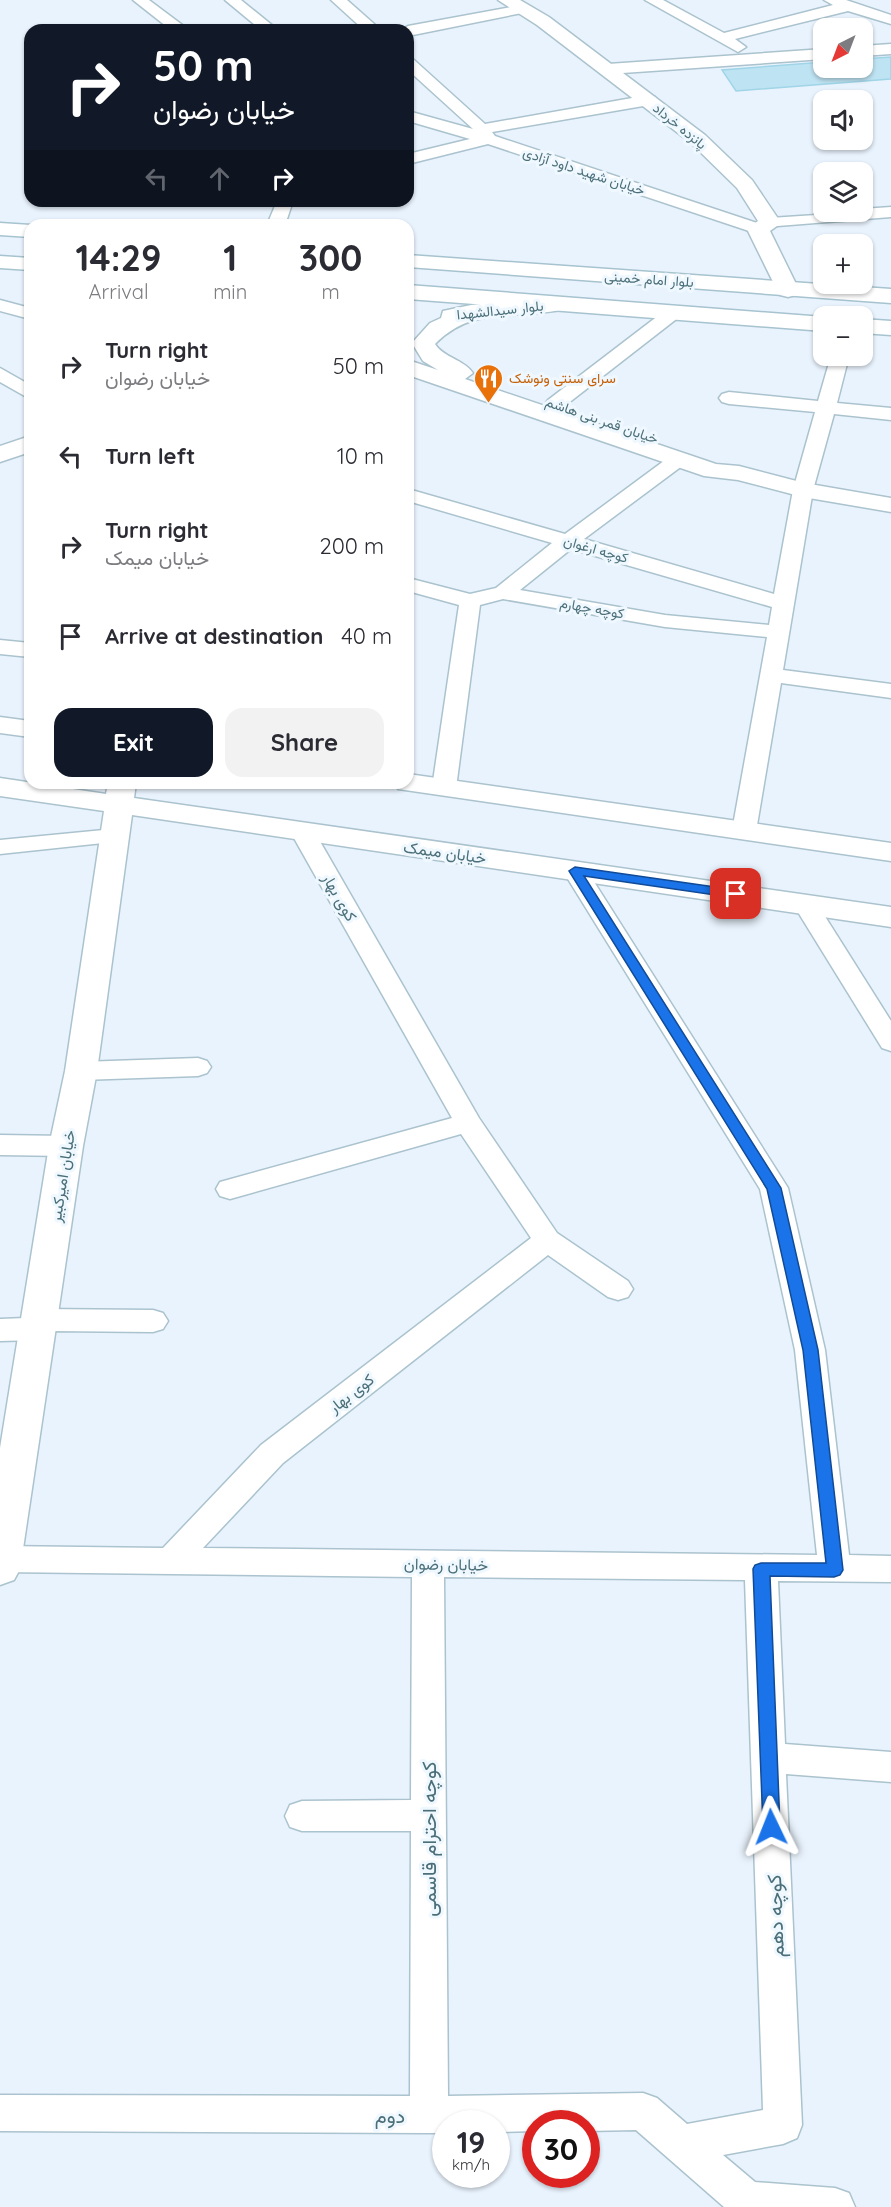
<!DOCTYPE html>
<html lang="en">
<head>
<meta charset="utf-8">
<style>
	body { margin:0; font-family:Quicksand,Vazirmatn,sans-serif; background:#f2f2f3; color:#2b2b33; height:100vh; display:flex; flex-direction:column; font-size:22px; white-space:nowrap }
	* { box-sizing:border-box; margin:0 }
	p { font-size:20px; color:#7c7c81 }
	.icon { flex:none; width:33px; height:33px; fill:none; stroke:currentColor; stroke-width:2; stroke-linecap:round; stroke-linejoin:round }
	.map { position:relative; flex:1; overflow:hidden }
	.sheet { position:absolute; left:24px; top:219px; width:390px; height:570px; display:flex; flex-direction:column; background:#fff; border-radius:18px; box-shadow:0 2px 4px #0004 }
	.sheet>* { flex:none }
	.top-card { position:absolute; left:24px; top:24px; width:390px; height:183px; border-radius:18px; box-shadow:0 2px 4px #0004; background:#111827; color:#fff; overflow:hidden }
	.needle { width:39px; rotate:222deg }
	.buttons { position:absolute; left:813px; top:18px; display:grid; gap:12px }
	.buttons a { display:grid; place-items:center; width:60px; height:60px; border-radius:12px; background:#fff; box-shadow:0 2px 4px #0004; font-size:30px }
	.speed { position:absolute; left:432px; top:2110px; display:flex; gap:12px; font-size:30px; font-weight:700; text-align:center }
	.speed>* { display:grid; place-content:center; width:78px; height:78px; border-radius:50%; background:#fff; box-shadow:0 2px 4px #0004; line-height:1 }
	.speed small { font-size:15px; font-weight:400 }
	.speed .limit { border:9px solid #d22; background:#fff; color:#111 }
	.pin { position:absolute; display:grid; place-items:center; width:51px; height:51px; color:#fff; margin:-26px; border-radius:12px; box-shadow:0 3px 9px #0006 }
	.me { position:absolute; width:66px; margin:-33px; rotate:358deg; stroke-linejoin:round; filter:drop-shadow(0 0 4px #0008) }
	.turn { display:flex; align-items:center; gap:21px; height:126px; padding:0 30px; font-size:27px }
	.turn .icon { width:78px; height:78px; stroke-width:2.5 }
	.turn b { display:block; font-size:42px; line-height:51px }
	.lanes { display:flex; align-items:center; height:57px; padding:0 30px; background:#0003; justify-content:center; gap:30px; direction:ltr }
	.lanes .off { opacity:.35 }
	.eta { display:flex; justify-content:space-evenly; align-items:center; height:102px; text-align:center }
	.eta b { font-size:36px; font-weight:700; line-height:42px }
	.primary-button { display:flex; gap:12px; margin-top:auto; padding:12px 30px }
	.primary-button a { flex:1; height:69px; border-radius:18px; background:#111827; color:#fff; font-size:24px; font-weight:700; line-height:69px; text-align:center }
	.primary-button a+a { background:#f2f2f3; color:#2b2b33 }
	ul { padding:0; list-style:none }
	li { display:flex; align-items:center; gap:18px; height:90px; padding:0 30px }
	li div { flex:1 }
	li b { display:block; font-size:22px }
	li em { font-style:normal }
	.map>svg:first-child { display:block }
	.building { fill:#bee3f2; stroke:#9fd5e7; stroke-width:1.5 }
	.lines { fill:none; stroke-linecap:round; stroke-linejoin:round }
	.minor-casing { stroke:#abc3ce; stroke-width:3 }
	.tertiary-casing { stroke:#abc3ce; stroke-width:3 }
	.secondary-casing { stroke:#a6c3cf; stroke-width:3 }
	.minor { fill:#fff; fill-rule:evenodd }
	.tertiary { fill:#fff; fill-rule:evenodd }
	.secondary { fill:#fff; fill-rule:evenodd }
	.route { fill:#1a73e8; stroke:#114b97; stroke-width:1.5 }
	.labels { text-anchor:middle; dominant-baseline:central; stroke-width:6; stroke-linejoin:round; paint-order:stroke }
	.far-street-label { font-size:14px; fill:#4b6f79; stroke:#f0f8ff }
	.far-food-label { font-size:14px; fill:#c56008; stroke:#f0f8ff; text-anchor:start }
	.street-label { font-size:16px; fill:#4b6f79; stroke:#f0f8ff }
	.near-street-label { font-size:20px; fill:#4b6f79; stroke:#f0f8ff }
</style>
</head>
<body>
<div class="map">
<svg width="891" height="2207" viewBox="0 0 891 2207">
	<rect width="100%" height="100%" fill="#e9f3fd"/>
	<path class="building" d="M 891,57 L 891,79 L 736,91 L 722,70 L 824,62 L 824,68 L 862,68 L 862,59 Z"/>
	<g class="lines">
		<defs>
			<g id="minor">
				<path d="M 133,0 L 149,0 L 189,30 L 171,30 Z"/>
				<path d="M 225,0 L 241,0 L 278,30 L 261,30 Z"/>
				<path d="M 331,0 L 347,0 L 381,30 L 364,30 Z"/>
				<path d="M 645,0 L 663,0 L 724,33 L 833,5 L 824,0 L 846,0 L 891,15 L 891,24 L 848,11 L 735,39 L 746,47 L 738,52 Z"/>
				<path d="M 522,5 L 529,9 L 527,12 L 408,36 L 408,30 L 401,30 L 408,26 Z"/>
				<path d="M 891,44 L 891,54 L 862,56 L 862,46 Z"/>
				<path d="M 824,49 L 824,59 L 608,74 L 600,69 L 608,64 Z"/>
				<path d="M 408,57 L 413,59 L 485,124 L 649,95 L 655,97 L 657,100 L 655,103 L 649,105 L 492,132 L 495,136 L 763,225 L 764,219 L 770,218 L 862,212 L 862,209 L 891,207 L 891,217 L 765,227 L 764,233 L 758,234 L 488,144 L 408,164 L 408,154 L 470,139 L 408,121 L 408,111 L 473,129 L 408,70 Z"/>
				<path d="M 277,201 L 293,201 L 285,225 L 267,225 Z"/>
				<path d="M 0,300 L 30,308 L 30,319 L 0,311 Z"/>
				<path d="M 673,308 L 679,309 L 682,313 L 679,317 L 562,408 L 548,408 L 545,404 L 548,400 L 667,309 Z"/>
				<path d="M 831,356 L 849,356 L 837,403 L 891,408 L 891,420 L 834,414 L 813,490 L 783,670 L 891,684 L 891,698 L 781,683 L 756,831 L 752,836 L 744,838 L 736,836 L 732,831 L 767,637 L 665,627 L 503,599 L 480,605 L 456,788 L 452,793 L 444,795 L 436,793 L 432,788 L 459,605 L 408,591 L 408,578 L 470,594 L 496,588 L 552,543 L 408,501 L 408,489 L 565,534 L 672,455 L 686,455 L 689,459 L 686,463 L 584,539 L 774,594 L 793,490 L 815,412 L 729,404 L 722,402 L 719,398 L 722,394 L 729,392 L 818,401 ZM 571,549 L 772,607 L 769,625 L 665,615 L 520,590 Z"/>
				<path d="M 0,368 L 30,385 L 30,399 L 0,382 Z"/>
				<path d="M 0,640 L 30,643 L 30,657 L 0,654 Z"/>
				<path d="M 302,824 L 310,826 L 314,831 L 479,1118 L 557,1233 L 628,1281 L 633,1289 L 628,1297 L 618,1300 L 608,1297 L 548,1255 L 283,1463 L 203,1548 L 817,1555 L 795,1350 L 760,1189 L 563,871 L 566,866 L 575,863 L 584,866 L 788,1188 L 825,1350 L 849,1555 L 891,1556 L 891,1582 L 778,1581 L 785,1744 L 891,1752 L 891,1782 L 786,1774 L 802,2125 L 797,2138 L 783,2144 L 723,2155 L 755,2182 L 835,2188 L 849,2193 L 855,2207 L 724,2207 L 636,2130 L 586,2131 L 586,2124 L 536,2124 L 536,2131 L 496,2132 L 496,2124 L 446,2124 L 446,2133 L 429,2133 L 0,2131 L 0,2095 L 410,2096 L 411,1831 L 302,1831 L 290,1827 L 285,1816 L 290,1805 L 302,1801 L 411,1800 L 412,1577 L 0,1572 L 0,1546 L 163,1548 L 261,1445 L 531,1238 L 461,1134 L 230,1199 L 220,1196 L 216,1189 L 220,1182 L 452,1118 L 290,831 L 294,826 ZM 444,1577 L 745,1580 L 763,2110 L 687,2124 L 657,2098 L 643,2093 L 448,2096 Z"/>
				<path d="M 114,829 L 122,831 L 126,836 L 122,841 L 0,854 L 0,840 Z"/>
				<path d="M 805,896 L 814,899 L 891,1021 L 891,1051 L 882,1048 L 793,904 L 796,899 Z"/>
				<path d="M 198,1058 L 207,1061 L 211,1067 L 207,1073 L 198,1076 L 81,1080 L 72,1077 L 68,1071 L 72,1065 L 81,1062 Z"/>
				<path d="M 0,1135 L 66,1136 L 76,1139 L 80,1146 L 76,1153 L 66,1156 L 0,1155 Z"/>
				<path d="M 39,1309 L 153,1310 L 163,1313 L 168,1321 L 163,1329 L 153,1332 L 52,1331 L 48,1337 L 38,1340 L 0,1341 L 0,1319 L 25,1318 L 29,1312 Z"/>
			</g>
			<g id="tertiary">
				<path d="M 498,0 L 520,0 L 549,17 L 705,135 L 752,180 L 781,223 L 770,231 L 799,290 L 796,295 L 788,297 L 780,295 L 777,290 L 747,229 L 758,221 L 737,188 L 691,143 L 537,25 Z"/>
				<path d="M 557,297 L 565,299 L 568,304 L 565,309 C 517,320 473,305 435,344 C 444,358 463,359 473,373 L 465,379 L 716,464 L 739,466 L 804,483 L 891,498 L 891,512 L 803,497 L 738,480 L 704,476 L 408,375 L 408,360 L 438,370 L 423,361 L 412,343 L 430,323 L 441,318 L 443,311 L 471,305 Z"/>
				<path d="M 30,436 L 30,452 L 0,462 L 0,446 Z"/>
				<path d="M 0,717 L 30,721 L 30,737 L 0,733 Z"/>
				<path d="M 408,774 L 891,843 L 891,861 L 398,789 L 394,783 L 408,783 Z"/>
				<path d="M 0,778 L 106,794 L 108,783 L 136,783 L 134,798 L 891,907 L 891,927 L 132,815 L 97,1071 L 83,1146 L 20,1569 L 14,1580 L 0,1585 L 0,1448 L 49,1146 L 65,1071 L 104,811 L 0,796 Z"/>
			</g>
			<g id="secondary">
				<path d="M 0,223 L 31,225 L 30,237 L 0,235 Z"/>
				<path d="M 408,255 L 891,289 L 891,303 L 408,267 Z"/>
				<path d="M 0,256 L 30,258 L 30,270 L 0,268 Z"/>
				<path d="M 408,285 L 824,317 L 824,331 L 408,299 Z"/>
				<path d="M 862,319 L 891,321 L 891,335 L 862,333 Z"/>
			</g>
		</defs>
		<use href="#minor" class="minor-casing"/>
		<use href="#tertiary" class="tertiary-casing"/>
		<use href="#secondary" class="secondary-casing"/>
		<use href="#minor" class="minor"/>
		<use href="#tertiary" class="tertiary"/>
		<use href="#secondary" class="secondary"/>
	</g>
	<path class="route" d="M 575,867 L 736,890 L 742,894 L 736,898 L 584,876 L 781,1188 L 818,1350 L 843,1570 L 840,1575 L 834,1577 L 770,1576 L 780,1827 L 778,1833 L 771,1835 L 765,1833 L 763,1827 L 753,1569 L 755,1565 L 761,1563 L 826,1563 L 803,1350 L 767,1189 L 569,871 Z"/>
	<defs>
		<symbol id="restaurant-pin" viewBox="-11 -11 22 30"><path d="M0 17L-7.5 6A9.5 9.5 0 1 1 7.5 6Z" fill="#e8710a" stroke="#f0f8ff"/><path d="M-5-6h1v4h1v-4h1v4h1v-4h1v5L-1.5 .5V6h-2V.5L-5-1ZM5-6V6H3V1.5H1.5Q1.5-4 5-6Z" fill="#fff"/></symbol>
	</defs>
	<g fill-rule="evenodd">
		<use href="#restaurant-pin" x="472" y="362" width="33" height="45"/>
	</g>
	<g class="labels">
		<g class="far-street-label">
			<text transform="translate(680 126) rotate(39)">پانزده خرداد</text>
			<text transform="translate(584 171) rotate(18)">خیابان شهید داود آزادی</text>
			<text transform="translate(649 279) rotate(4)">بلوار امام خمینی</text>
			<text transform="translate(500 310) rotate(-6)">بلوار سیدالشهدا</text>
			<text transform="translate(602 420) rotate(19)">خیابان قمر بنی هاشم</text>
			<text transform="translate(596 549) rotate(16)">کوچه ارغوان</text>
			<text transform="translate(592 608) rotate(10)">کوچه چهارم</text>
		</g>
		<g class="far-food-label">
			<text x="509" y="378">سرای سنتی ونوشک</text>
		</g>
		<g class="street-label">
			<text transform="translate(445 852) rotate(8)">خیابان میمک</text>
			<text transform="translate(340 897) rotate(60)">کوی بهار</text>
			<text transform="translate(62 1176) rotate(-81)">خیابان امیرکبیر</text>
			<text transform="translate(351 1393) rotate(-38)">کوی بهار</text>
			<text transform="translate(446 1564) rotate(1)">خیابان رضوان</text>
		</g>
		<g class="near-street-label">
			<text transform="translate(428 1839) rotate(-90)">کوچه احترام قاسمی</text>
			<text transform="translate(775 1916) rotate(-92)">کوچه دهم</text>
			<text x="390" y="2115">دوم</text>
		</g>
	</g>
</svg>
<div class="buttons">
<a><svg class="needle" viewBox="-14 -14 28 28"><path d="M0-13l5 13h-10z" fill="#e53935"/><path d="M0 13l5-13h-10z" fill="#7c7c81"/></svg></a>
<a><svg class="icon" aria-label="sound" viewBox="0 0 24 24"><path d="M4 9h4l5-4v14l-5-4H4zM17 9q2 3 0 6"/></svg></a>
<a><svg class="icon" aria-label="layers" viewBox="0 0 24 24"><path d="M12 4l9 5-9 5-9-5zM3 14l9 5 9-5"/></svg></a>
<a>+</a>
<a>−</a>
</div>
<div class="speed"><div>19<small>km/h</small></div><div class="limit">30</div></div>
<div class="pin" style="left:736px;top:894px;background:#d93025"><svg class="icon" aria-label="arrive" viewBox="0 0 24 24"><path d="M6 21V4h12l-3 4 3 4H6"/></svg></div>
<svg class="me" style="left:771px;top:1827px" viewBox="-20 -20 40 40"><path d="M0-17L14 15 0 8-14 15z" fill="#1a73e8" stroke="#fff" stroke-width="4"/></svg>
<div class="top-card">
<div class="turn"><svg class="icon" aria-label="right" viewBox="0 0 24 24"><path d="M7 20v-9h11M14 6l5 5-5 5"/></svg><div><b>50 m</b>خیابان رضوان</div></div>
<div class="lanes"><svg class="icon off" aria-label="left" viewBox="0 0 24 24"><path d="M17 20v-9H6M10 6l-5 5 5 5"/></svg><svg class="icon off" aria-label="ahead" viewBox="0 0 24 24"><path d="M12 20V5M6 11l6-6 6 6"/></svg><svg class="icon" aria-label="right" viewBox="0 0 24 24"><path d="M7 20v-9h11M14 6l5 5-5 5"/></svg></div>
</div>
<section class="sheet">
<div class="eta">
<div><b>14:29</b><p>Arrival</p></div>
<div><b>1</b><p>min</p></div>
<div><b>300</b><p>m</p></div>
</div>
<ul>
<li><svg class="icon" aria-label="right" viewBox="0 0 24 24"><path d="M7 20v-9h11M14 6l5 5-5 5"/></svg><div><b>Turn right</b><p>خیابان رضوان</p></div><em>50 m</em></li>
<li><svg class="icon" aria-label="left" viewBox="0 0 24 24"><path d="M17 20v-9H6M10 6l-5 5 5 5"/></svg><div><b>Turn left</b></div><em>10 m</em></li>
<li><svg class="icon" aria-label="right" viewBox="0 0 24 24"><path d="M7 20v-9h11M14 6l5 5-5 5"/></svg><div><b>Turn right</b><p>خیابان میمک</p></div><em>200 m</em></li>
<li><svg class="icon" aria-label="arrive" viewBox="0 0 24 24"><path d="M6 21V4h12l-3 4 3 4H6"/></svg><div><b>Arrive at destination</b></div><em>40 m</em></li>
</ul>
<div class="primary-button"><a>Exit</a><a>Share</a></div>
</section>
</div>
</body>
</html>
